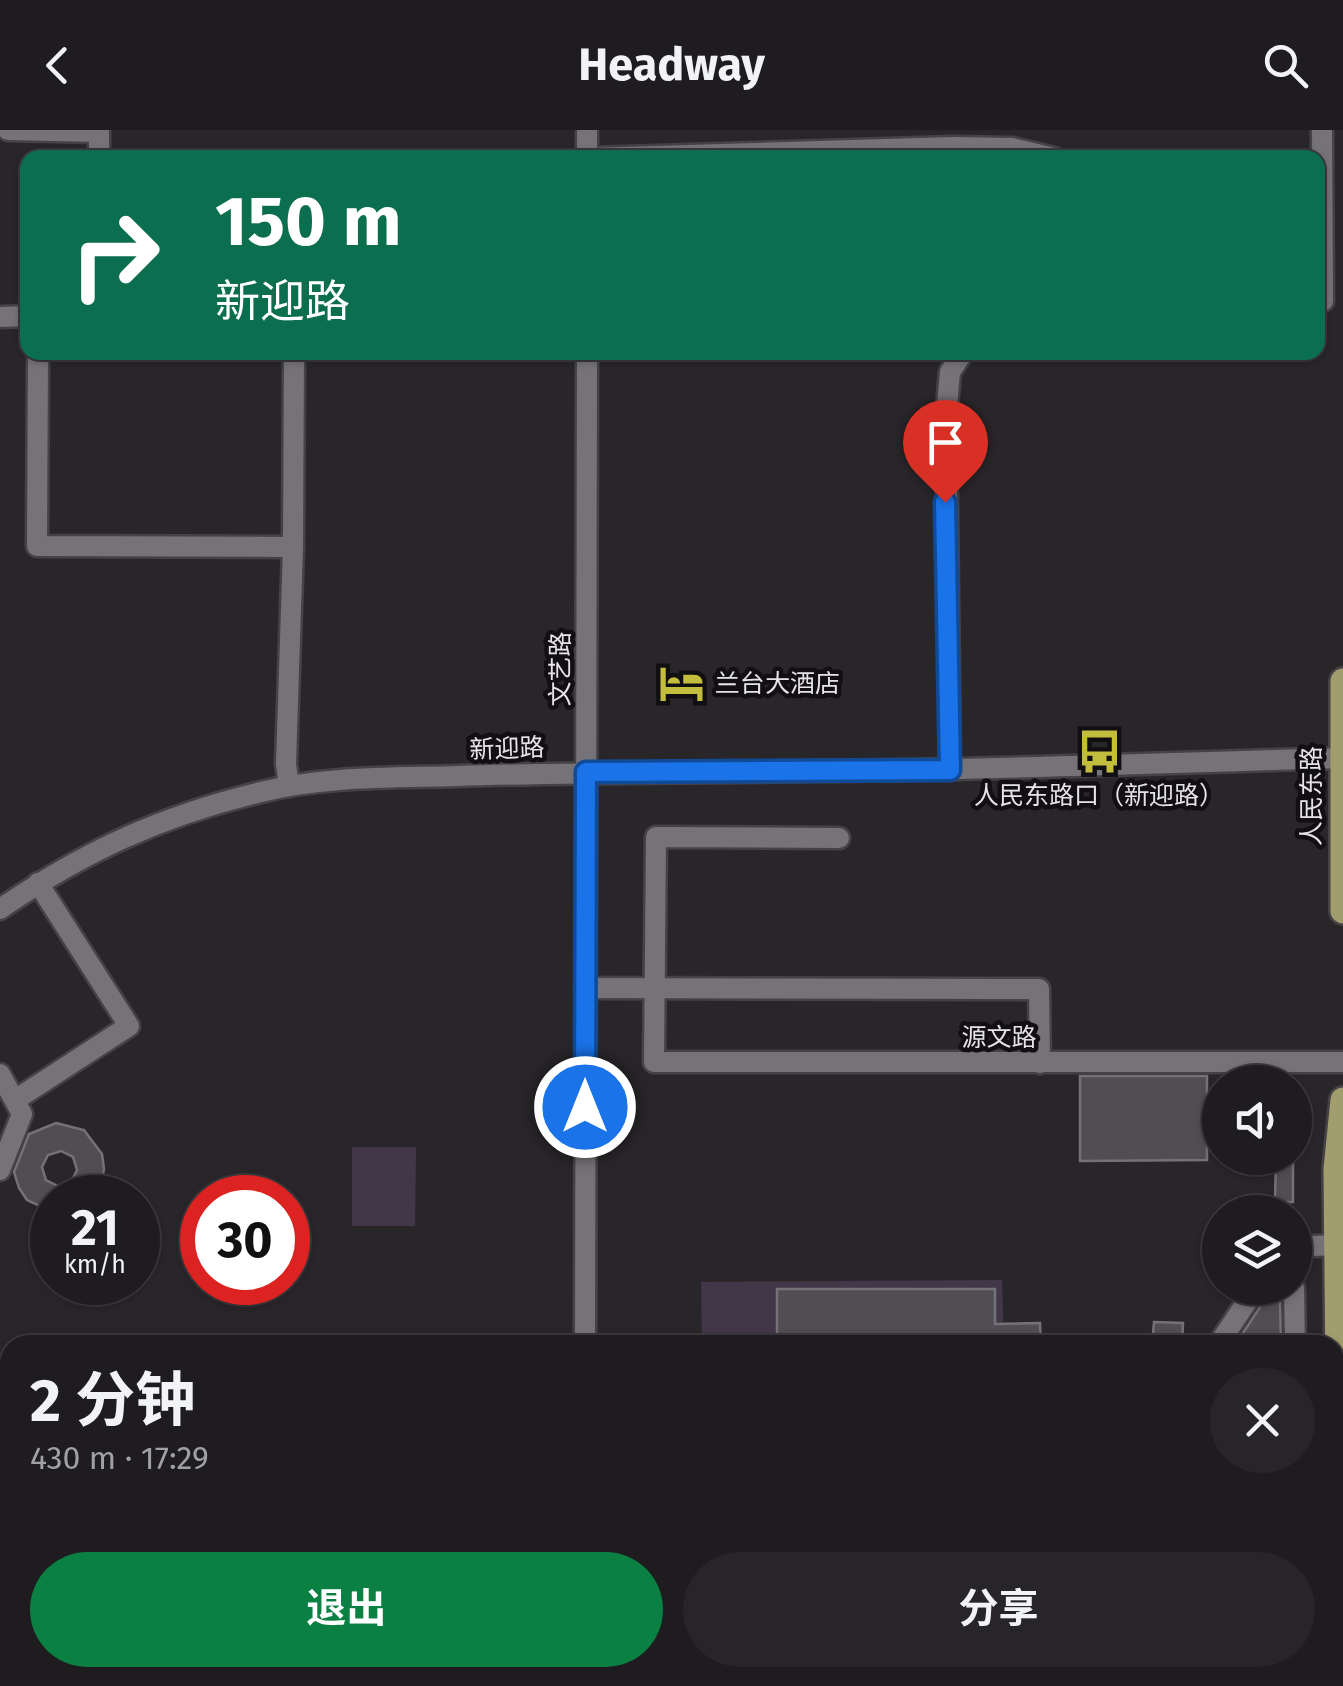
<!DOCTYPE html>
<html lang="zh">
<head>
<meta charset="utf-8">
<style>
	body { margin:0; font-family:"Fira Sans","Noto Sans SC",sans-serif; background:#272529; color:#f1f3f6; height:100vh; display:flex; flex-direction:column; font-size:38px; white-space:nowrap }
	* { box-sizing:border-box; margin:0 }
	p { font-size:32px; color:#a1a1a5 }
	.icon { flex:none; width:55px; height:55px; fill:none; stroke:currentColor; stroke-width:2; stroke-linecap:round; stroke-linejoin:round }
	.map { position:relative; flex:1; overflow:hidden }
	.details { position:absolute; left:0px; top:1205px; width:1345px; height:352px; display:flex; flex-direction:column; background:#1f1c20; border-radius:30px 30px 0 0; box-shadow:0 2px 8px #0004,0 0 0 2px #3c3a3e }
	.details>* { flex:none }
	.hud { position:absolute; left:20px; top:20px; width:1305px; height:210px; border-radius:20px; box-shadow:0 2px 8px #0004,0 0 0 2px #3c3a3e; background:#0b6e4f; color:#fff; overflow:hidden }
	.buttons { position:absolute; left:1202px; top:935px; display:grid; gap:20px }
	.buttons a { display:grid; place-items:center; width:110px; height:110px; border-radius:50%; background:#1f1c20; box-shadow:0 2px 8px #0004,0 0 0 2px #3c3a3e; font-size:50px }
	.speed { position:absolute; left:30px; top:1045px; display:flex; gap:20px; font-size:50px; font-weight:700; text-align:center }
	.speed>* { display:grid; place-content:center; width:130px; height:130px; border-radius:50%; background:#1f1c20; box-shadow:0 2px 8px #0004,0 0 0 2px #3c3a3e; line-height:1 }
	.speed small { font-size:25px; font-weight:400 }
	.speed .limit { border:15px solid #d22; background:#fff; color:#111 }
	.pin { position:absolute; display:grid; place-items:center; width:85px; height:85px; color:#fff; margin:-102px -42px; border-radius:50% 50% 50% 0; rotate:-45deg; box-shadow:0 0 10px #0007 }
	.pin .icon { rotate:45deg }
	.me { position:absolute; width:110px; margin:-55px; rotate:0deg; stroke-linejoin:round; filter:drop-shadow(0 0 8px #0008) }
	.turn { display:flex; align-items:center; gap:35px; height:210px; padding:0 30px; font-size:45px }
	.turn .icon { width:130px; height:130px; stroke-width:2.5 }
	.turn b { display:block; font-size:70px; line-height:85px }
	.round { display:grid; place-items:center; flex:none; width:105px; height:105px; border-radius:52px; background:#272529 }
	.headline { display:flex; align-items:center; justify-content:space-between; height:170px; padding:0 30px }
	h1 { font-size:60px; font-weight:700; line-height:75px }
	.action { display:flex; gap:20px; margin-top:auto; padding:20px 30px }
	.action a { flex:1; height:115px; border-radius:60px; background:#0b8043; color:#fff; font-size:40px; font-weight:700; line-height:115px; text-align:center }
	.action a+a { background:#272529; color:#f1f3f6 }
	header { display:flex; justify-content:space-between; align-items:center; height:130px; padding:0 30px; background:#1f1c20; font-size:45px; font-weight:700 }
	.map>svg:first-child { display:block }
	.green { fill:#423748 }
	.building { fill:#514e53; stroke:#757277; stroke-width:2.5; fill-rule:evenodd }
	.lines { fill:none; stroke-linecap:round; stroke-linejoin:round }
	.minor-tunnel { stroke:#454246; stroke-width:20; stroke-dasharray:20 10; stroke-linecap:butt }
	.minor-casing { stroke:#444246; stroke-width:25 }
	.major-casing { stroke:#444246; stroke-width:30 }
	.path { stroke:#8b898c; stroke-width:2.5; stroke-dasharray:8 8; stroke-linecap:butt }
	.minor { stroke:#767378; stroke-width:20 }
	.major { stroke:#a19d6c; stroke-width:25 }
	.route-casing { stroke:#114b97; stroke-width:25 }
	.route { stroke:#1a73e8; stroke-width:18 }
	.labels { text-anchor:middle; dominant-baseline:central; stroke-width:9; stroke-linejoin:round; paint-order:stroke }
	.street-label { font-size:25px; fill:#e5e3e6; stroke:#110f11 }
	.poi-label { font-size:25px; fill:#e5e3e6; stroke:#110f11; text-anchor:start }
</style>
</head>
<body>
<header><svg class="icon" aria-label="back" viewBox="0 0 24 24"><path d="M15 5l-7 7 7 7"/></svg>Headway<svg class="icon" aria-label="search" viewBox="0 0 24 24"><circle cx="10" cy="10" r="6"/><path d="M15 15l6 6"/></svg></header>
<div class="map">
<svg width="1343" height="1556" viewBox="0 0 1343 1556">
	<rect width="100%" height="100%" fill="#29262a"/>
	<g class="green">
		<path d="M 352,1017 L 416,1017 L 415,1096 L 352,1096 Z"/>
		<path d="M 1002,1150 L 1004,1215 L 702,1215 L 701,1152 Z"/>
	</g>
	<g class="building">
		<path d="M 1080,946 L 1207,946 L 1207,1030 L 1080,1031 Z"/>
		<path d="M 56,993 L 84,1000 L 102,1024 L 104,1039 L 101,1054 L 93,1068 L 52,1068 L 52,1082 L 27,1070 L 19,1058 L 14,1042 L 29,1004 ZM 61,1021 L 73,1027 L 77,1040 L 71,1052 L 58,1056 L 46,1050 L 42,1037 L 48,1025 Z"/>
		<path d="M 1276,1028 L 1293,1028 L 1293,1072 L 1275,1072 Z"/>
		<path d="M 777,1159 L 995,1159 L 995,1194 L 1040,1193 L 1041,1215 L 777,1215 Z"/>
		<path d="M 1266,1168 L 1280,1170 L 1281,1215 L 1235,1215 Z"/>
		<path d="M 1154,1192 L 1183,1193 L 1182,1215 L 1152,1215 Z"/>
	</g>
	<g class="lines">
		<path class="minor-tunnel" d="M 0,1433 L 10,1421"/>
		<defs>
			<g id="minor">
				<path d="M 8,0 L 99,2"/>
				<path d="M 99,0 L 99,28"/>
				<path d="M 1322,0 L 1323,171"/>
				<path d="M 587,28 L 587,0"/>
				<path d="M 589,28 L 953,17 L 1012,18 L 1054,28"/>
				<path d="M 0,187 L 28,186"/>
				<path d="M 38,222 L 37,416 L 293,417 L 294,222"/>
				<path d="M 950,640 L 946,287 L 950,242 L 963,222"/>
				<path d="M 289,656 L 286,634 L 293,417"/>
				<path d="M 839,708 L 656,707 L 654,932 L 1343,932"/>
				<path d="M 0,779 C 85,721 161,686 261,662 C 324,646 392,648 457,646 C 576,642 694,643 813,641 C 990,640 1166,633 1343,628"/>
				<path d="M 585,858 L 1039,859 L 1040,933"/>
				<path d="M 0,944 L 22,984 L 0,1040"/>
				<path d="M 15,970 L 129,896 L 38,753"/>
				<path d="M 1295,1124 L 1311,1116 L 1337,1115"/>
				<path d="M 1294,1158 L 1295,1215"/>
				<path d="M 585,1215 L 587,222"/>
				<path d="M 1218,1215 L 1256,1158"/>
				<path d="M 0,1285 L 10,1291"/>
				<path d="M 441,1548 L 456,1556"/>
				<path d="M 1019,1548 L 1019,1556"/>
				<path d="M 0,1549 L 8,1556"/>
				<path d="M 121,1556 L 129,1548"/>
				<path d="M 175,1556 L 182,1548"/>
				<path d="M 584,1556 L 584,1548"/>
				<path d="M 723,1556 L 744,1548"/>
				<path d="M 1095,1556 L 1117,1548"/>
			</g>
			<g id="major">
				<path d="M 1343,551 L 1343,781"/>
				<path d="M 1341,1556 L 1336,1039 L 1343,970"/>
			</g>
		</defs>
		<use href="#minor" class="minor-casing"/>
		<use href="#major" class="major-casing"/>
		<g class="path">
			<path d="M 802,1556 L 824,1548"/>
			<path d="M 959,1556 L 981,1548"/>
		</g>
		<use href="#minor" class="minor"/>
		<use href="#major" class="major"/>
	</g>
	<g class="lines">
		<defs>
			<path id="route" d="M 585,977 L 586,642 L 950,640 L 945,372"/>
		</defs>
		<use href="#route" class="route-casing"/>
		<use href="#route" class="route"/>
	</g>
	<defs>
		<symbol id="hotel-bare" viewBox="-9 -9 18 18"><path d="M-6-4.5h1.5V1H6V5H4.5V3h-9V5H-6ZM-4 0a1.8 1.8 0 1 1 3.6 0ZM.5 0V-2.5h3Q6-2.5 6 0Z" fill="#c3bd3e" stroke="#110f11" stroke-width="2.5" paint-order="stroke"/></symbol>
		<symbol id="bus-bare" viewBox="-9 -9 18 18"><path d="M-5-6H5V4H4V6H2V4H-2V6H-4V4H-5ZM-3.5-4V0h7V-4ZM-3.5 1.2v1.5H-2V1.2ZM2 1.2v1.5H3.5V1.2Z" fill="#c3bd3e" stroke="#110f11" stroke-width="2.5" paint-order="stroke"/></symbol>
	</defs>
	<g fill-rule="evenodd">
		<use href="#hotel-bare" x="650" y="522" width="63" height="63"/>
		<use href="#bus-bare" x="1068" y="590" width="63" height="63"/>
	</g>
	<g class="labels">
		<g class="street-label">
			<text transform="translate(561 539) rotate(-90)">文艺路</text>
			<text transform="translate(507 619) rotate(-2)">新迎路</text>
			<text transform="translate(1312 666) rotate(-90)">人民东路</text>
			<text x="999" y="908">源文路</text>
		</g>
		<g class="poi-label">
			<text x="715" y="554">兰台大酒店</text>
			<text x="1099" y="666" text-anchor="middle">人民东路口（新迎路）</text>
		</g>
	</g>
</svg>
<div class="buttons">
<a><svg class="icon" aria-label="sound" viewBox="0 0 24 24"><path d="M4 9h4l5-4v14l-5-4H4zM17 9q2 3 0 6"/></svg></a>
<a><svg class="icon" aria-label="layers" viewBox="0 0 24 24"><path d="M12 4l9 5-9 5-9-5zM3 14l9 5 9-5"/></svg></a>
</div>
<div class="speed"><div>21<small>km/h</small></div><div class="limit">30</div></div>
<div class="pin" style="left:945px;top:372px;background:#d93025"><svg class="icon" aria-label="arrive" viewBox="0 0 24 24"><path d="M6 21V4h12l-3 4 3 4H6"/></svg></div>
<svg class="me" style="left:585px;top:977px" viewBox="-20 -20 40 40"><circle r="17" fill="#1a73e8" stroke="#fff" stroke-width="3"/><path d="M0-11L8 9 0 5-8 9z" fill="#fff"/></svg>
<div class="hud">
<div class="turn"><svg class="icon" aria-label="right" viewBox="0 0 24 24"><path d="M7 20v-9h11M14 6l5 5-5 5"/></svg><div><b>150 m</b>新迎路</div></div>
</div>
<section class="details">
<div class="headline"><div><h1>2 分钟</h1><p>430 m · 17:29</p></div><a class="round"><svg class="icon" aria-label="close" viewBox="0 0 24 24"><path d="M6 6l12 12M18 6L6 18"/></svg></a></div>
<div class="action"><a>退出</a><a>分享</a></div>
</section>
</div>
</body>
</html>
